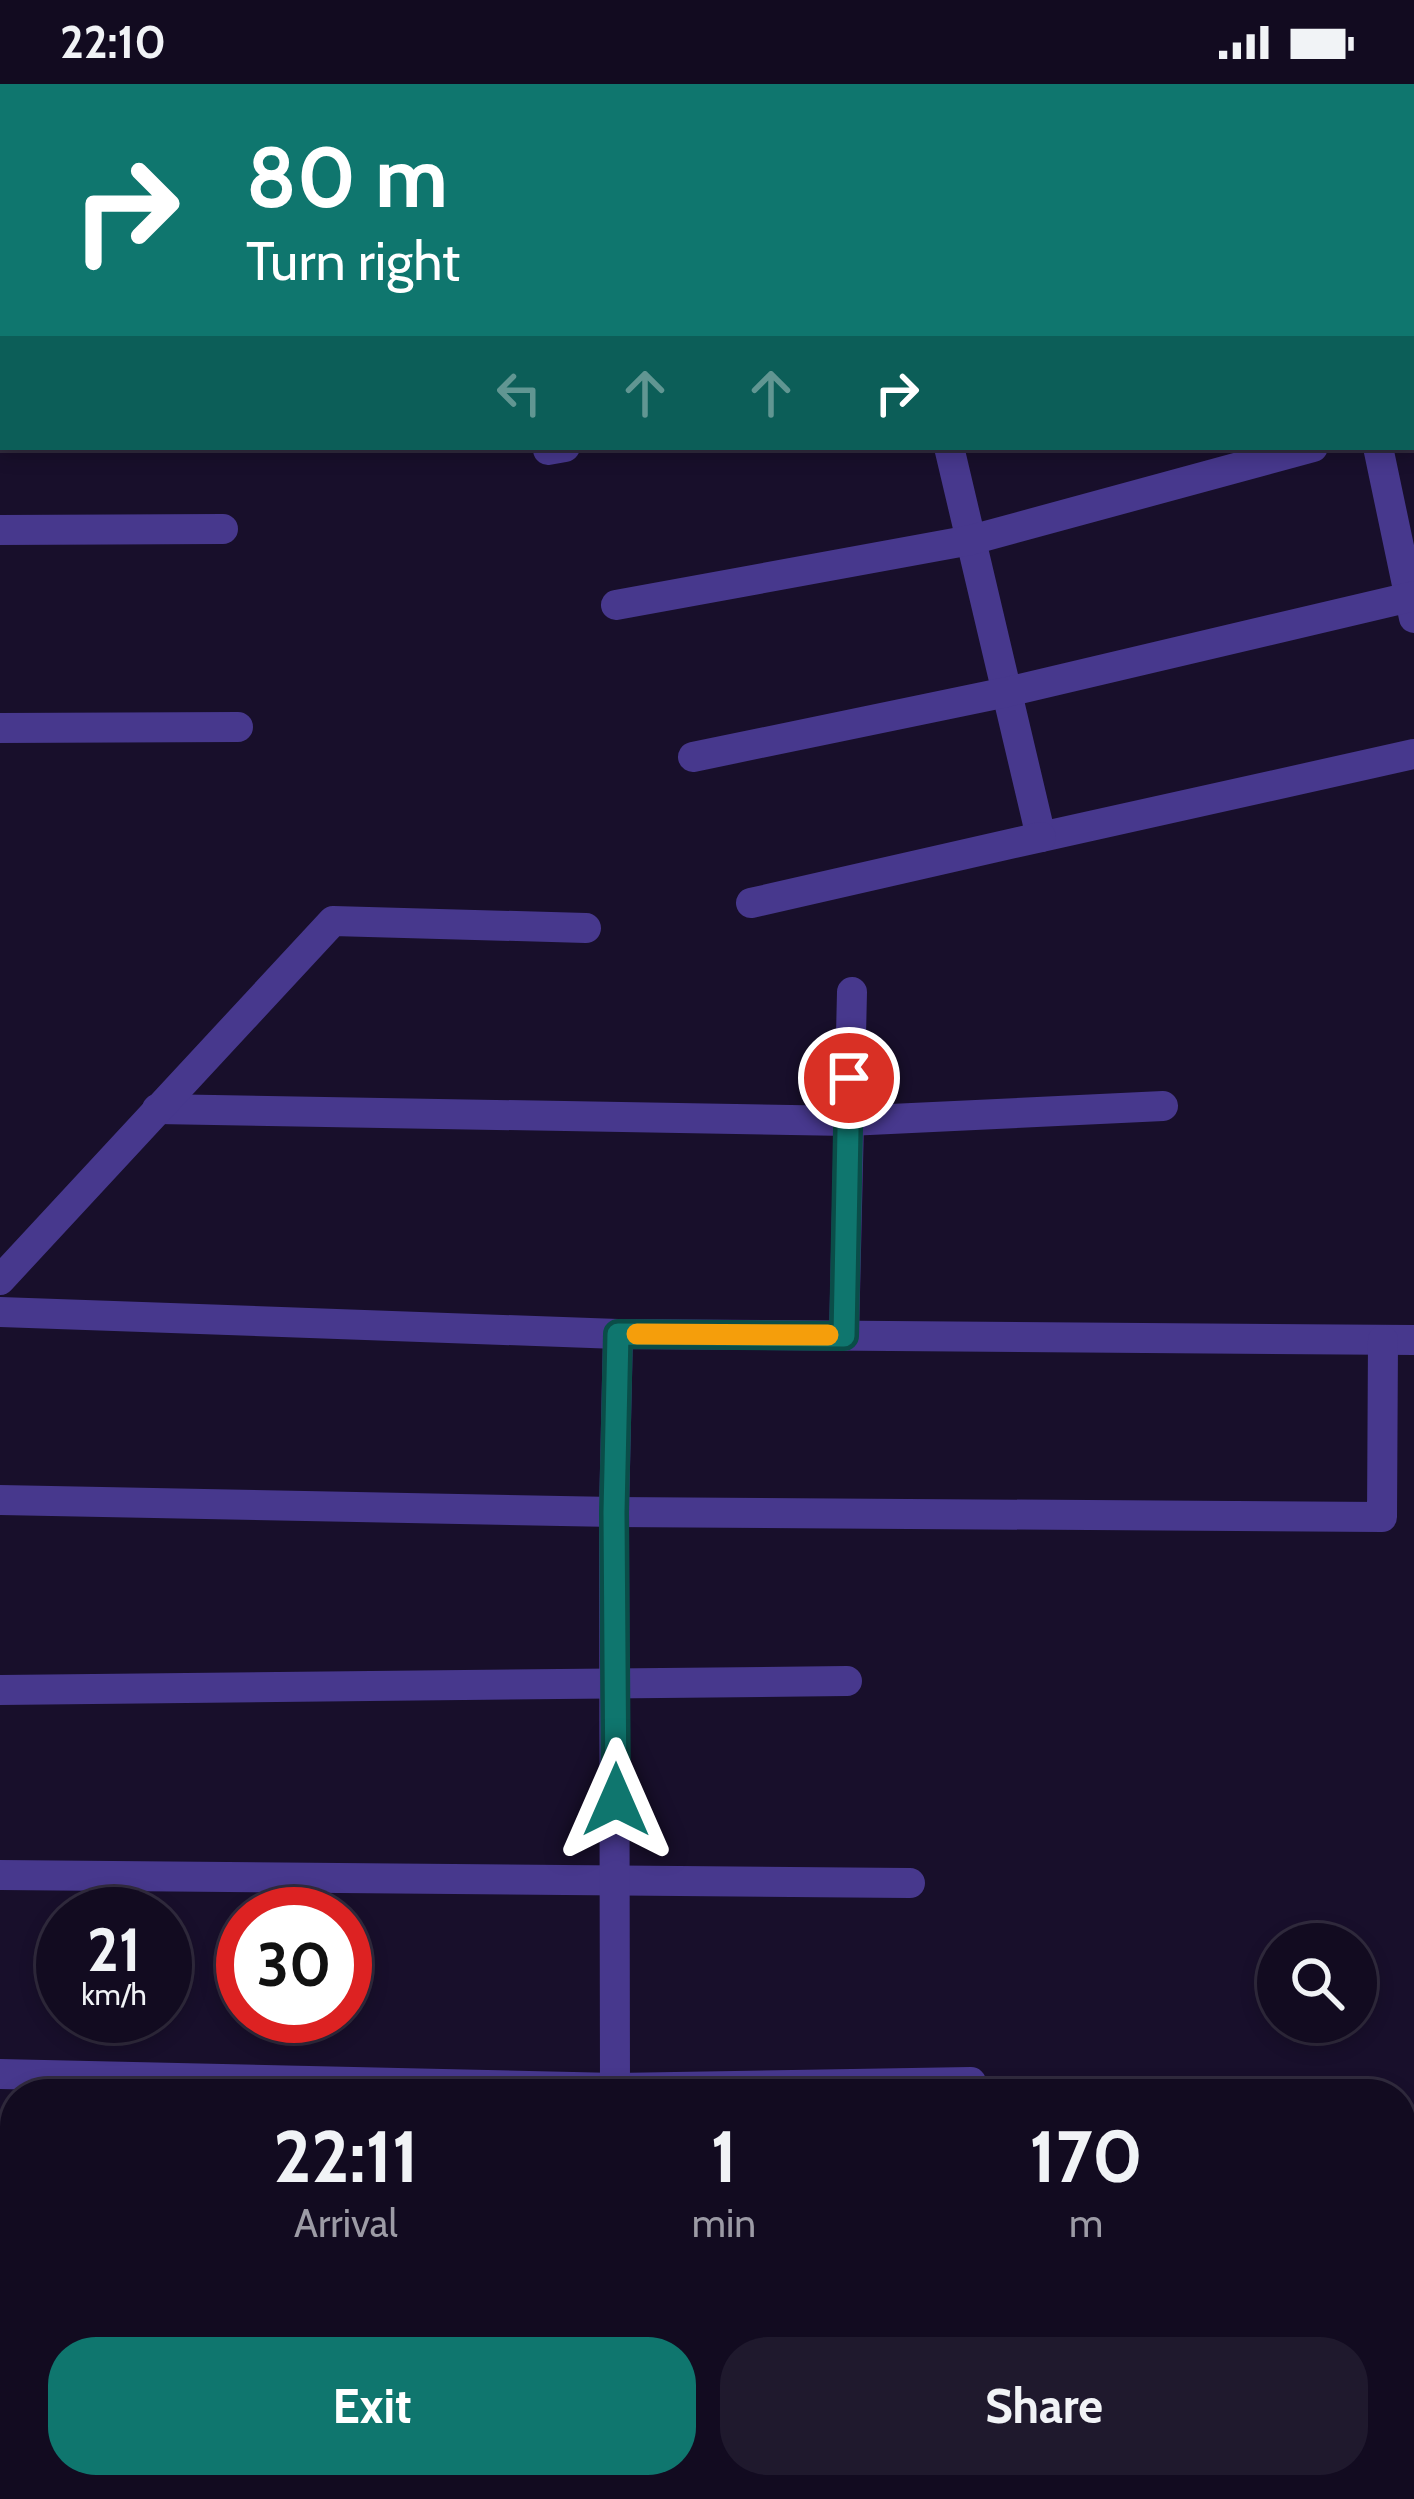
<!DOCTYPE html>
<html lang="en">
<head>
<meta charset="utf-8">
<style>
	body { margin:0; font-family:Cabin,sans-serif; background:#1f192d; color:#f1f3f6; height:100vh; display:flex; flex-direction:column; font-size:45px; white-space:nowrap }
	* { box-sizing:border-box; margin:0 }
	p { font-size:39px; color:#9c9ba5 }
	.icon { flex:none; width:66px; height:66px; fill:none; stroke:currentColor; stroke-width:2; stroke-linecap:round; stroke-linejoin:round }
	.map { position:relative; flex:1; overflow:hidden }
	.side { position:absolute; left:0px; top:1995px; width:1416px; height:420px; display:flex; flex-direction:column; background:#120b20; border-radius:48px 48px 0 0; box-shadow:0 6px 18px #0003,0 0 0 3px #312b3e }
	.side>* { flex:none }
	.hud { position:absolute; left:0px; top:0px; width:1416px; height:366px; box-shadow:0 6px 18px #0003,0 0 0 3px #312b3e; background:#0f766e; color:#fff; overflow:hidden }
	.buttons { position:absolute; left:1257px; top:1839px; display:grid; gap:24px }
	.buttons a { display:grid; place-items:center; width:120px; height:120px; border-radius:50%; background:#120b20; box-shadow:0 6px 18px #0003,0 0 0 3px #312b3e; font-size:60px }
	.speed { position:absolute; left:36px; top:1803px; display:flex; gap:24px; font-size:60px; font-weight:700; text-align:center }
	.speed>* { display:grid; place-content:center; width:156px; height:156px; border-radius:50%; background:#120b20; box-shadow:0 6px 18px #0003,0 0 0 3px #312b3e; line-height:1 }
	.speed small { font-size:30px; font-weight:400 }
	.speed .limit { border:18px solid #d22; background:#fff; color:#111 }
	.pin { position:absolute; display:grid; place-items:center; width:102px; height:102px; color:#fff; margin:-51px; border:6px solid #fff; border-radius:50%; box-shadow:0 3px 12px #0007 }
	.me { position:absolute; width:132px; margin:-66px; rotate:0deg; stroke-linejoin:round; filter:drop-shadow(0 0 9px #0008) }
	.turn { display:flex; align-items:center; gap:42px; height:252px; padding:0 48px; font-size:54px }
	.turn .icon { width:156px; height:156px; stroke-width:2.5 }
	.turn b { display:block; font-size:84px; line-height:102px }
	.lanes { display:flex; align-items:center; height:114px; padding:0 48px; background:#0003; justify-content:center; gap:60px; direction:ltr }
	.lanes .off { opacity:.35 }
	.eta { display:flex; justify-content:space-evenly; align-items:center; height:204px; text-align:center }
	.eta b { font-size:72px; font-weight:700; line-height:84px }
	.button { display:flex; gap:24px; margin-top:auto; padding:24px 48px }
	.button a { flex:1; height:138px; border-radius:48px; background:#0f766e; color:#fff; font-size:48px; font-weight:700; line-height:138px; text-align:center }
	.button a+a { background:#1f192d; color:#f1f3f6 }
	.status { display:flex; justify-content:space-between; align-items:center; height:84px; padding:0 60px; background:#120b20; direction:ltr }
	.status svg { height:33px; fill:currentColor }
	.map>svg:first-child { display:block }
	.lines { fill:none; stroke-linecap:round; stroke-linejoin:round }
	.street { stroke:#47388d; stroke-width:30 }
	.route-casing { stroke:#0a4d48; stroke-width:30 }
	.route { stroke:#0f766e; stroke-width:21 }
	.slow { stroke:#f59e0b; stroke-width:21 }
</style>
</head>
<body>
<div class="status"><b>22:10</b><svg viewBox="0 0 49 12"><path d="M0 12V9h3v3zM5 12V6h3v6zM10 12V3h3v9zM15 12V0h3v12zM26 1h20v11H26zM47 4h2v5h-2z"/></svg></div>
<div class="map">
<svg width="1414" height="2415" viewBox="0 0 1414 2415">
	<rect width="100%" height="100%" fill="#180f2b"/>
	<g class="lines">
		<g class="street">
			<path d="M 1413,103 L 1414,103"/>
			<path d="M 0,274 L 3,274"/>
			<path d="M 1413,334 L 1414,334"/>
			<path d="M 949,363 L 1041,753 L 1414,670"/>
			<path d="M 1378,363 L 1414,534"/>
			<path d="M 548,366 L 565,363"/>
			<path d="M 0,446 L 223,445"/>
			<path d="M 616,521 L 971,456 L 1313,363"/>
			<path d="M 0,644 L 238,643"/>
			<path d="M 693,673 L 1007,608 L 1414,512"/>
			<path d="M 751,819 L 1041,753"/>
			<path d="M 157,1025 L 848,1037 L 1163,1022"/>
			<path d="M 0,1196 L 333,837 L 586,844"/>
			<path d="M 0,1228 L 618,1250 L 1414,1256"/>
			<path d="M 844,1252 L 852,908"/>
			<path d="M 0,1416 L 614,1428 L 1382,1433 L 1383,1256"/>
			<path d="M 0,1606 L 847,1597"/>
			<path d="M 0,1791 L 910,1799"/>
			<path d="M 0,1990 L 616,2004 L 971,1998"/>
			<path d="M 615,2010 L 614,1428 L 618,1250"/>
			<path d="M 0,2197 L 15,2197"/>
			<path d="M 0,2256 L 15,2267"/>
			<path d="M 1401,2317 L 1414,2317"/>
			<path d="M 0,2342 L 15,2353"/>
			<path d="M 78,2400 L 99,2415"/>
			<path d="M 186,2400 L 206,2415"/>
			<path d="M 597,2400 L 597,2415"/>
			<path d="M 1030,2400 L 1030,2415"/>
		</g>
	</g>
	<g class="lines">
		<defs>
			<path id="route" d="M 616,1716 L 614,1428 L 618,1250 L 844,1252 L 849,994"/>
		</defs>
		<use href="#route" class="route-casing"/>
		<use href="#route" class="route"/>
		<path class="slow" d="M 637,1250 L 828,1251"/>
	</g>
</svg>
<div class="buttons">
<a><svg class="icon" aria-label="search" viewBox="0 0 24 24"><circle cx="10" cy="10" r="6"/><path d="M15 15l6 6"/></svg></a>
</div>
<div class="speed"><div>21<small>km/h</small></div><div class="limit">30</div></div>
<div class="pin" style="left:849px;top:994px;background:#d93025"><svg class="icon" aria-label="arrive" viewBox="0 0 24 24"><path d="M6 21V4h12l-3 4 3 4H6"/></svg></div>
<svg class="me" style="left:616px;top:1716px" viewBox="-20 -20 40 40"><path d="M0-17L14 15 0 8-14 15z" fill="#0f766e" stroke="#fff" stroke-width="4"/></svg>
<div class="hud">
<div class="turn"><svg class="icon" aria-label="right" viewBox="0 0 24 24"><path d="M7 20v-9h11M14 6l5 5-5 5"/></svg><div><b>80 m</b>Turn right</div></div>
<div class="lanes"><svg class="icon off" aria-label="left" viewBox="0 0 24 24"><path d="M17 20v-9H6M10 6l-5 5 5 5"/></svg><svg class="icon off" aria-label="ahead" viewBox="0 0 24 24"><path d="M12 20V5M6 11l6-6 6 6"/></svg><svg class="icon off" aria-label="ahead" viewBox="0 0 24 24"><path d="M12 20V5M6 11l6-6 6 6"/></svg><svg class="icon" aria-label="right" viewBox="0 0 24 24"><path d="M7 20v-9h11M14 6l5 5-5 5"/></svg></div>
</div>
<section class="side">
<div class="eta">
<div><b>22:11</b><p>Arrival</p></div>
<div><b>1</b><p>min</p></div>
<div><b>170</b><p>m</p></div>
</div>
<div class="button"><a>Exit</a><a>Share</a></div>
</section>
</div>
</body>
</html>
